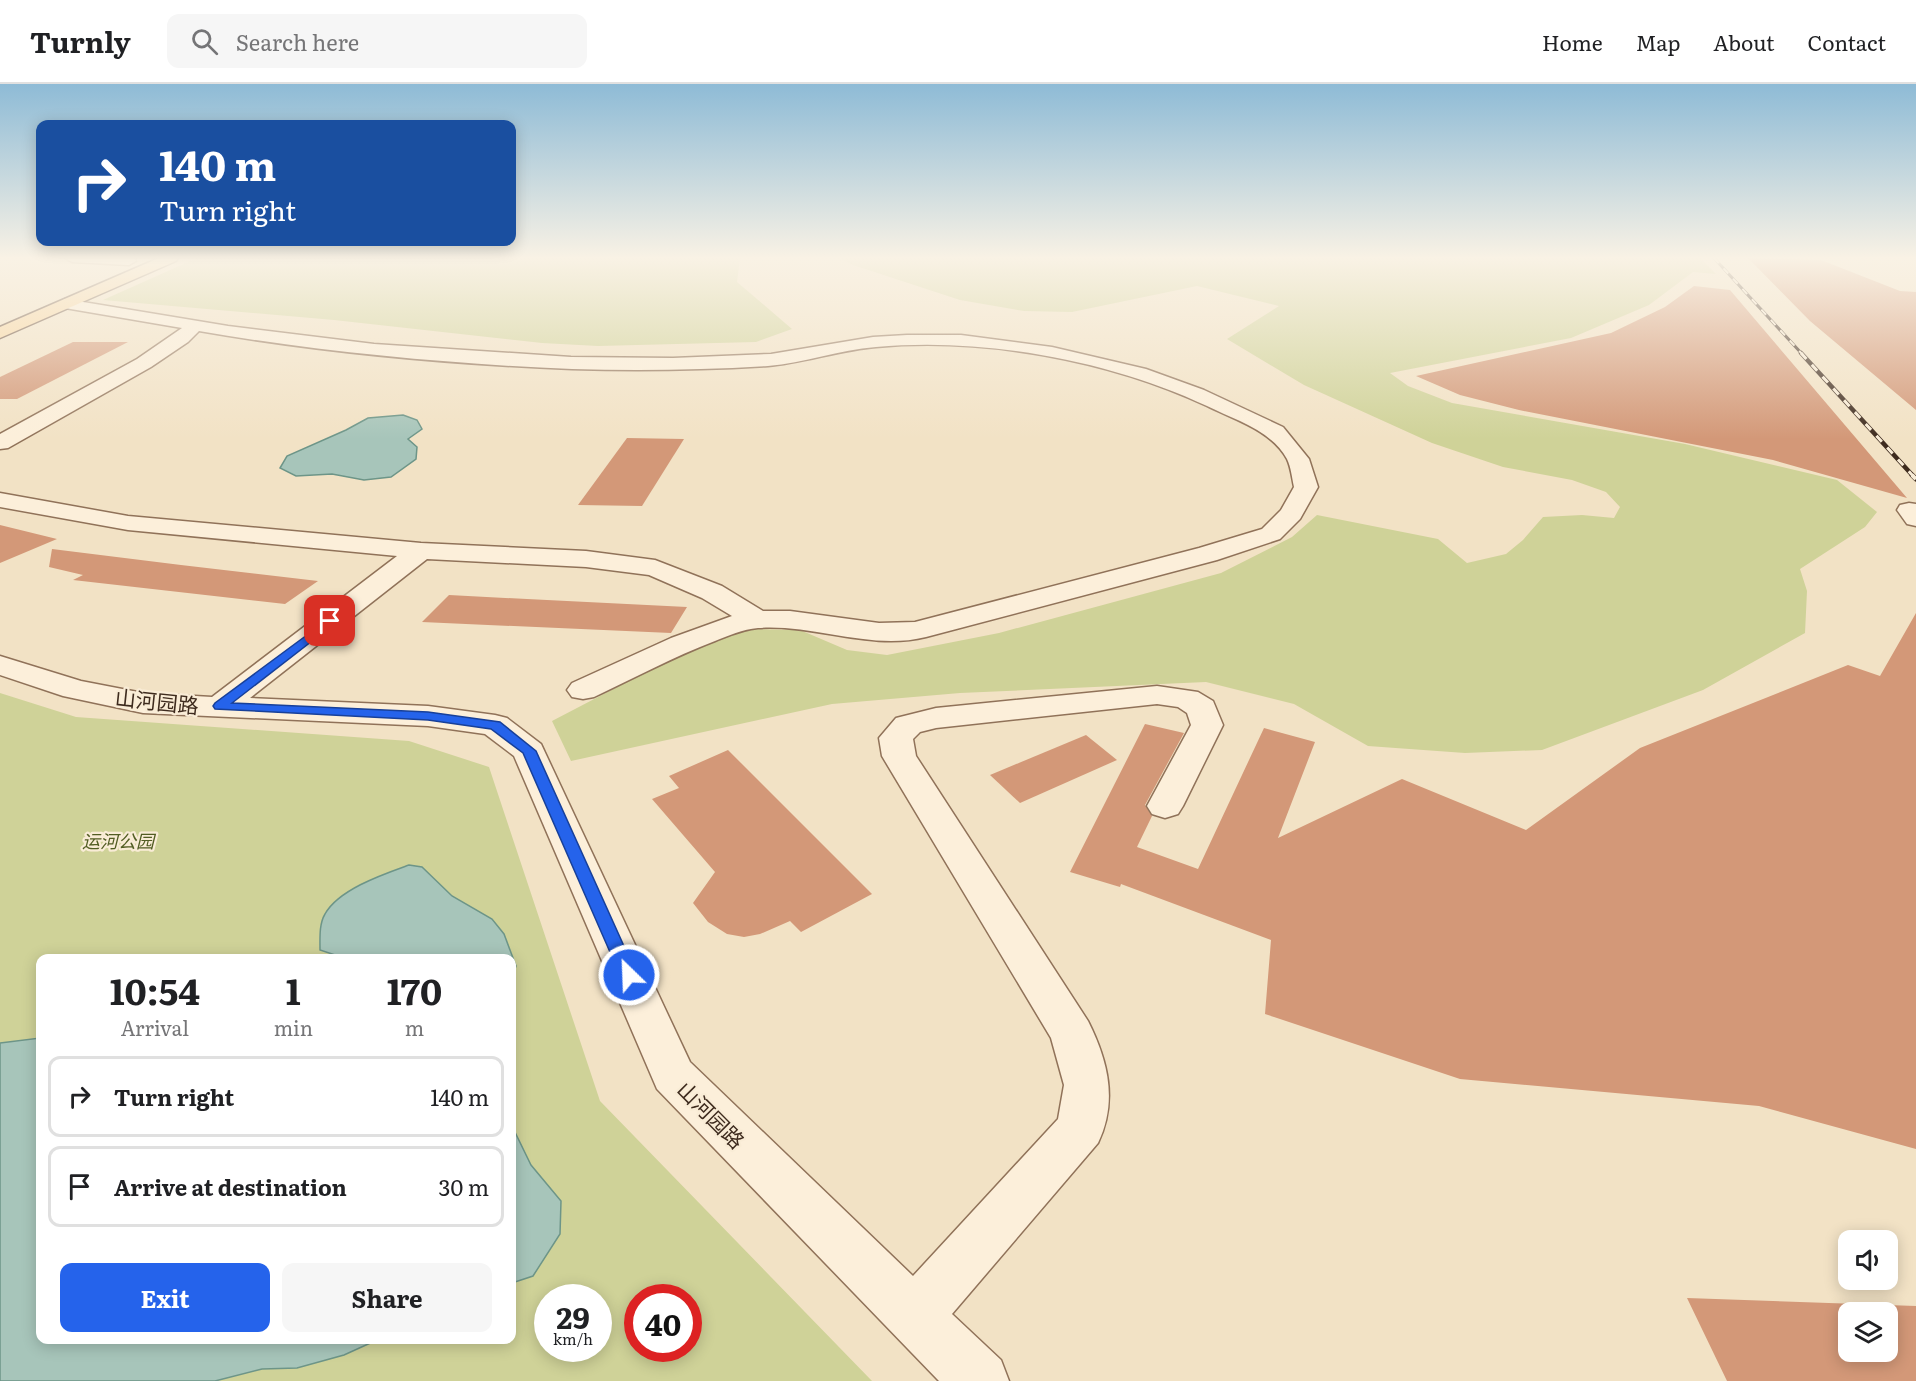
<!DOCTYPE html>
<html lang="en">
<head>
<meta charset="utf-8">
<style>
	body { margin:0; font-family:Literata,"Noto Sans SC",serif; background:#f6f6f6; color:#202124; height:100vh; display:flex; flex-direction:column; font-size:22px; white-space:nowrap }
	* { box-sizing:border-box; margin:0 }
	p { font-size:20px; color:#757577 }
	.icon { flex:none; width:33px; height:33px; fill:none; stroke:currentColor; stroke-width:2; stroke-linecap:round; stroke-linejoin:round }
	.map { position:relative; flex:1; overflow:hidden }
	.panel { position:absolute; left:36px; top:870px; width:480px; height:390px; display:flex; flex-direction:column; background:#fff; border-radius:12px; box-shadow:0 3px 15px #0003 }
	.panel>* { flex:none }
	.guide { position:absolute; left:36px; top:36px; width:480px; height:126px; border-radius:12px; box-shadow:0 3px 15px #0003; background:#1a4fa0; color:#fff; overflow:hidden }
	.buttons { position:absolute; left:1838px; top:1146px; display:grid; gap:12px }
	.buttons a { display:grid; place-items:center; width:60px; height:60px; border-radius:12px; background:#fff; box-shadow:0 3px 15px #0003; font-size:30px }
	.speed { position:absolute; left:534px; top:1200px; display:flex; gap:12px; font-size:30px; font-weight:700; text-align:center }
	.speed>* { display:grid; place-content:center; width:78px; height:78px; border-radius:50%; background:#fff; box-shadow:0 3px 15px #0003; line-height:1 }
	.speed small { font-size:15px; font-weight:400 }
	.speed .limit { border:9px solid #d22; background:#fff; color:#111 }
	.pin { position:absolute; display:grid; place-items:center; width:51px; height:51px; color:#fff; margin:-26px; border-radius:12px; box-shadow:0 3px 9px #0006 }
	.me { position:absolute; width:66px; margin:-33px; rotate:336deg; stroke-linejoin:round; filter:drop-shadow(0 0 4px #0008) }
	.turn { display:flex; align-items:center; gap:21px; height:126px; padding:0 24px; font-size:27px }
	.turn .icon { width:78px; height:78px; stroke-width:2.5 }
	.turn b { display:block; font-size:42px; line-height:51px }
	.eta { display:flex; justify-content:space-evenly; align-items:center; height:102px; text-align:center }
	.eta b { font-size:36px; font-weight:700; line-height:42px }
	.primary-button { display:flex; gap:12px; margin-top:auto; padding:12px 24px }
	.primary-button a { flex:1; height:69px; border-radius:12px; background:#2563eb; color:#fff; font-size:24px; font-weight:700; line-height:69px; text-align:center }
	.primary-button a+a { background:#f6f6f6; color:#202124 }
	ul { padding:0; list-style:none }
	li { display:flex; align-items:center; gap:18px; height:81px; margin:0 12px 9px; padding:0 12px; border:3px solid #e0e0e0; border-radius:12px }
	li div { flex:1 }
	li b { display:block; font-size:22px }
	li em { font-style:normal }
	header { display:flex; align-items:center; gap:36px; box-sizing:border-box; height:84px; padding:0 30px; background:#fff; border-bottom:2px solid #e0e0e0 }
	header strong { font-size:28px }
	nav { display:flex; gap:33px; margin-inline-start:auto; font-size:21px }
	.search { width:420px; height:54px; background:#f6f6f6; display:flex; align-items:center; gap:15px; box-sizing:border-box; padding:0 21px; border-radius:12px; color:#757577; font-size:22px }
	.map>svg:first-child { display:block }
	.green { fill:#cfd298; fill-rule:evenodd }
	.water { fill:#a7c5ba; stroke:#6d9588; stroke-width:1.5 }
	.building { fill:#d39878; fill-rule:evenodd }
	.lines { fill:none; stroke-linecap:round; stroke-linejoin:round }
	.minor-casing { stroke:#907259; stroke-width:3 }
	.major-casing { stroke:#5d402d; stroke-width:3 }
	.minor { fill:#fcefda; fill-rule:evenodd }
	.major { fill:#f8d49b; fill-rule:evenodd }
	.rail-far2-casing { stroke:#3e2b1e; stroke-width:3 }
	.rail-far1-casing { stroke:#3e2b1e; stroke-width:4.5 }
	.rail-casing { stroke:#3e2b1e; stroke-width:5 }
	.rail-far2 { stroke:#f9ecd6; stroke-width:2; stroke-dasharray:7; stroke-linecap:butt }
	.rail-far1 { stroke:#f9ecd6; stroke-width:3; stroke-dasharray:8; stroke-linecap:butt }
	.rail { stroke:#f9ecd6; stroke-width:4; stroke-dasharray:10; stroke-linecap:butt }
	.route { fill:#2563eb; stroke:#184099; stroke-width:1.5 }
	.labels { text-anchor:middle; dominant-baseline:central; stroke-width:4.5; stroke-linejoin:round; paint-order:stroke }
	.park-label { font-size:18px; font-style:italic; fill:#525d23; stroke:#f9ecd6 }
	.near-street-label { font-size:21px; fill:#3e2b1e; stroke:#f9ecd6 }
</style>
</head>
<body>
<header>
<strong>Turnly</strong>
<div class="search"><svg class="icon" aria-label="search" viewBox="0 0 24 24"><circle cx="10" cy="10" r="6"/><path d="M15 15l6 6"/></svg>Search here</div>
<nav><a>Home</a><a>Map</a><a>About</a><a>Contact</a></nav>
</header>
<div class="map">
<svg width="1916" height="1297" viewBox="0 0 1916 1297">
	<rect width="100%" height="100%" fill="#f2e2c5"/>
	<g class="green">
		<path d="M 197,174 L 740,174 L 737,198 L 792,245 L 756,258 L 598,262 L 542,259 L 334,236 L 103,216 Z"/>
		<path d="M 839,174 L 1700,174 L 1716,190 L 1693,188 L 1649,221 L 1571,254 L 1390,289 L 1408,302 L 1452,319 L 1685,360 L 1837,396 L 1877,428 L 1865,443 L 1800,485 L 1807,507 L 1805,549 L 1703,606 L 1542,666 L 1465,669 L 1368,662 L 1294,620 L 1206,598 L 960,609 L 832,620 L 571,677 L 552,637 L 692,564 L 746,545 L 800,546 L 847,566 L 887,571 L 999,549 L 1221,489 L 1292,453 L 1317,431 L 1438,455 L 1467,479 L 1506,470 L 1523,456 L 1543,433 L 1582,431 L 1614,434 L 1620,423 L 1606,408 L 1572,396 L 1503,383 L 1432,359 L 1304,301 L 1227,255 L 1279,222 L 1197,202 L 1072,228 L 1024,227 L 960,216 L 853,181 Z"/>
		<path d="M 0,609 L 76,633 L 409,657 L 489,683 L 600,1017 L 872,1297 L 0,1297 ZM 40,874 L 512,874 L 512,1256 L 40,1256 ZM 548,1214 L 598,1214 L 598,1264 L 548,1264 ZM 638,1214 L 688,1214 L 688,1264 L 638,1264 Z"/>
	</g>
	<g class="water">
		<path d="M 403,331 L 417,336 L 422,345 L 408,355 L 417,363 L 416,375 L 391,393 L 364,396 L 332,390 L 296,392 L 280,384 L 287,372 L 346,346 L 368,334 Z"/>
		<path d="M 409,781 L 422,783 L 452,812 L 492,835 L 504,850 L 516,882 L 512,893 L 512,874 L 344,874 L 320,866 C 320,854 319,840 325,830 C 339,805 384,790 409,781 Z"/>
		<path d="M 40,954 L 40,1256 L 377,1256 L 344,1271 L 297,1284 L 262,1285 L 215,1297 L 0,1297 L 0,959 Z"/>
		<path d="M 512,1042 L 531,1081 L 561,1117 L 560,1150 L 533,1192 L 512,1199 Z"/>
	</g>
	<g class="building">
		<path d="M 1748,174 L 1821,176 L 1900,207 L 1916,208 L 1916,326 L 1810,237 Z"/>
		<path d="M 1694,202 L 1730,206 L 1907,414 L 1773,376 L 1519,326 L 1460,311 L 1416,292 L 1611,249 L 1665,223 Z"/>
		<path d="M 73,258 L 128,258 L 17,315 L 0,315 L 0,293 Z"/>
		<path d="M 627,354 L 684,355 L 642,422 L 578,421 Z"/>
		<path d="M 0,441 L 57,455 L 0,479 Z"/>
		<path d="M 52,465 L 181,481 L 318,497 L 285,520 L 73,496 L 83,491 L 49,483 Z"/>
		<path d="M 449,511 L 527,515 L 687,523 L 671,549 L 422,538 Z"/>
		<path d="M 1916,529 L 1916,1065 L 1759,1022 L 1460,995 L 1265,930 L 1271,856 L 1121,800 L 1120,803 L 1070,788 L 1145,640 L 1184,649 L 1145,721 L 1152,732 L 1137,763 L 1198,785 L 1264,644 L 1315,658 L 1278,754 L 1402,695 L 1526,746 L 1640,664 L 1848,581 L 1880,592 Z"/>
		<path d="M 1086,651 L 1117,676 L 1020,719 L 990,691 Z"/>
		<path d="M 728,666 L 872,810 L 801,848 L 790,837 L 760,850 L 744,853 L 727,850 L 708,838 L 693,819 L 715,788 L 652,715 L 679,704 L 669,692 Z"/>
		<path d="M 1687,1214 L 1916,1222 L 1916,1297 L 1727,1297 ZM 1848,1228 L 1887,1228 L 1887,1268 L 1848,1268 Z"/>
	</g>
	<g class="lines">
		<defs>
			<g id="minor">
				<path d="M 65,174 L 134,174 L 136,177 L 129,181 L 72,178 Z"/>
				<path d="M 65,215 L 228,242 L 374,260 L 571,273 L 673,274 L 771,270 L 873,253 L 907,251 L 961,251 L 1052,263 L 1146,285 L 1204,306 L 1283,343 L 1309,375 L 1318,403 L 1300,435 L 1280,455 L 1217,476 L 926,553 C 871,567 814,540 758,544 C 743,545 728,552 715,557 C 673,573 634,594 594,613 L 583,615 L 572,613 L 567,606 L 572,599 L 671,554 L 732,532 L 702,514 L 649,491 L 586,483 L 427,475 L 250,614 L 428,622 L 495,631 L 507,634 L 541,660 L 690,978 L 913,1192 L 1058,1035 L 1064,1001 L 1051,954 L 882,672 L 879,654 L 896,634 L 936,624 L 1157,602 L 1198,608 L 1213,617 L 1223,641 L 1183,722 L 1178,730 L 1165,734 L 1152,730 L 1147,722 L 1191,641 L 1187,629 L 1178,623 L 1157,620 L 936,644 L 920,648 L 913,655 L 916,672 L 1088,937 C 1108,977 1118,1017 1098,1059 L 952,1230 L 1001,1276 L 1009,1297 L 939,1297 L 657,1005 L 514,672 L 485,650 L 428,642 L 143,629 L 63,612 L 0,591 L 0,572 L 81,597 L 143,609 L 212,613 L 397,472 L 128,446 L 0,423 L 0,409 L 128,432 L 421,459 L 586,467 L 655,476 L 722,502 L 763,527 L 790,527 L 879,539 L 915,538 L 1199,464 L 1262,445 L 1281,426 L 1294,403 C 1292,394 1291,383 1287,375 C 1271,346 1235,336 1207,322 C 1109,276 983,253 876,263 C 839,266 804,279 768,282 C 703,286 637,287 572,285 C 450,280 320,268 199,247 L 188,258 L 151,283 L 8,364 L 0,365 L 0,350 L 137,275 L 182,244 L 59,223 L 57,220 Z"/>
				<path d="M 1909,419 L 1916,420 L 1916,442 L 1907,440 L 1897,426 L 1900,421 Z"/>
			</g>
			<path id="major" d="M 159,174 L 178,174 L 176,177 L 0,254 L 0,243 Z"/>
		</defs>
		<use href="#minor" class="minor-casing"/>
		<use href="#major" class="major-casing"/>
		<use href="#minor" class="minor"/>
		<use href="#major" class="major"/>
		<defs>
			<path id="rail-far2" d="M 1714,174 L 1803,271"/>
			<path id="rail-far1" d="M 1801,269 L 1914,393"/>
			<path id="rail" d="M 1912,391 L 1916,395"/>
		</defs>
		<use href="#rail-far2" class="rail-far2-casing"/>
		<use href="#rail-far1" class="rail-far1-casing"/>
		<use href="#rail" class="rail-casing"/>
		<use href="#rail-far2" class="rail-far2"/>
		<use href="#rail-far1" class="rail-far1"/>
		<use href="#rail" class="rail"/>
	</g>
	<linearGradient id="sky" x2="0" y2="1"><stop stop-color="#8ebbd6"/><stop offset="0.49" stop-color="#f9f2e5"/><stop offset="1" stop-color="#f9f2e5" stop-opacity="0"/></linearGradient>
	<rect width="1916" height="355" fill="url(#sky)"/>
	<path class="route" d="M 330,534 L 334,535 L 334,540 L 232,619 L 428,628 L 500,638 L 536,667 L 637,891 L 635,895 L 629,897 L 622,895 L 620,891 L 523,669 L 491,645 L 428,636 L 215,625 L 213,622 L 215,619 Z"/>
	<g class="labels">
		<g class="park-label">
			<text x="118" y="756">运河公园</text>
		</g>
		<g class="near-street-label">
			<text transform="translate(157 616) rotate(6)">山河园路</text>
			<text transform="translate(712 1030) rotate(45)">山河园路</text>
		</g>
	</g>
</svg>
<div class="buttons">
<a><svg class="icon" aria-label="sound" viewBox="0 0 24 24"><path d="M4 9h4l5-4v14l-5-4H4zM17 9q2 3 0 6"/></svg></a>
<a><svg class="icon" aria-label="layers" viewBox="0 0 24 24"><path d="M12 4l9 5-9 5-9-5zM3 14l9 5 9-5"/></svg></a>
</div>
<div class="speed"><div>29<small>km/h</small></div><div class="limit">40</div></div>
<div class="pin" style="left:330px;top:537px;background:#d93025"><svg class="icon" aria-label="arrive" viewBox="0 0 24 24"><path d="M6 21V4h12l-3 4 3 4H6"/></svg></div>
<svg class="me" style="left:629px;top:891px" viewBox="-20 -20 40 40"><circle r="17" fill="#2563eb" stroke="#fff" stroke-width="3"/><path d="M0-11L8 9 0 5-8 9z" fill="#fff"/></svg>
<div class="guide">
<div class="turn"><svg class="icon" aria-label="right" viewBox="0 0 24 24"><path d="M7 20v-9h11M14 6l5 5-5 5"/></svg><div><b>140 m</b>Turn right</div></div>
</div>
<section class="panel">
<div class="eta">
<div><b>10:54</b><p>Arrival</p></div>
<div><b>1</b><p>min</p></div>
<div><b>170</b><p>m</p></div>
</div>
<ul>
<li><svg class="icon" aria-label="right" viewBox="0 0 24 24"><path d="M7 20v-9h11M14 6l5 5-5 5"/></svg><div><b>Turn right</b></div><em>140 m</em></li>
<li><svg class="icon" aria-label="arrive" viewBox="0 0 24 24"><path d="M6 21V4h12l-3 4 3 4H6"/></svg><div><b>Arrive at destination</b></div><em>30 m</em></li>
</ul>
<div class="primary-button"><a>Exit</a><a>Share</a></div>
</section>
</div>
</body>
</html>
